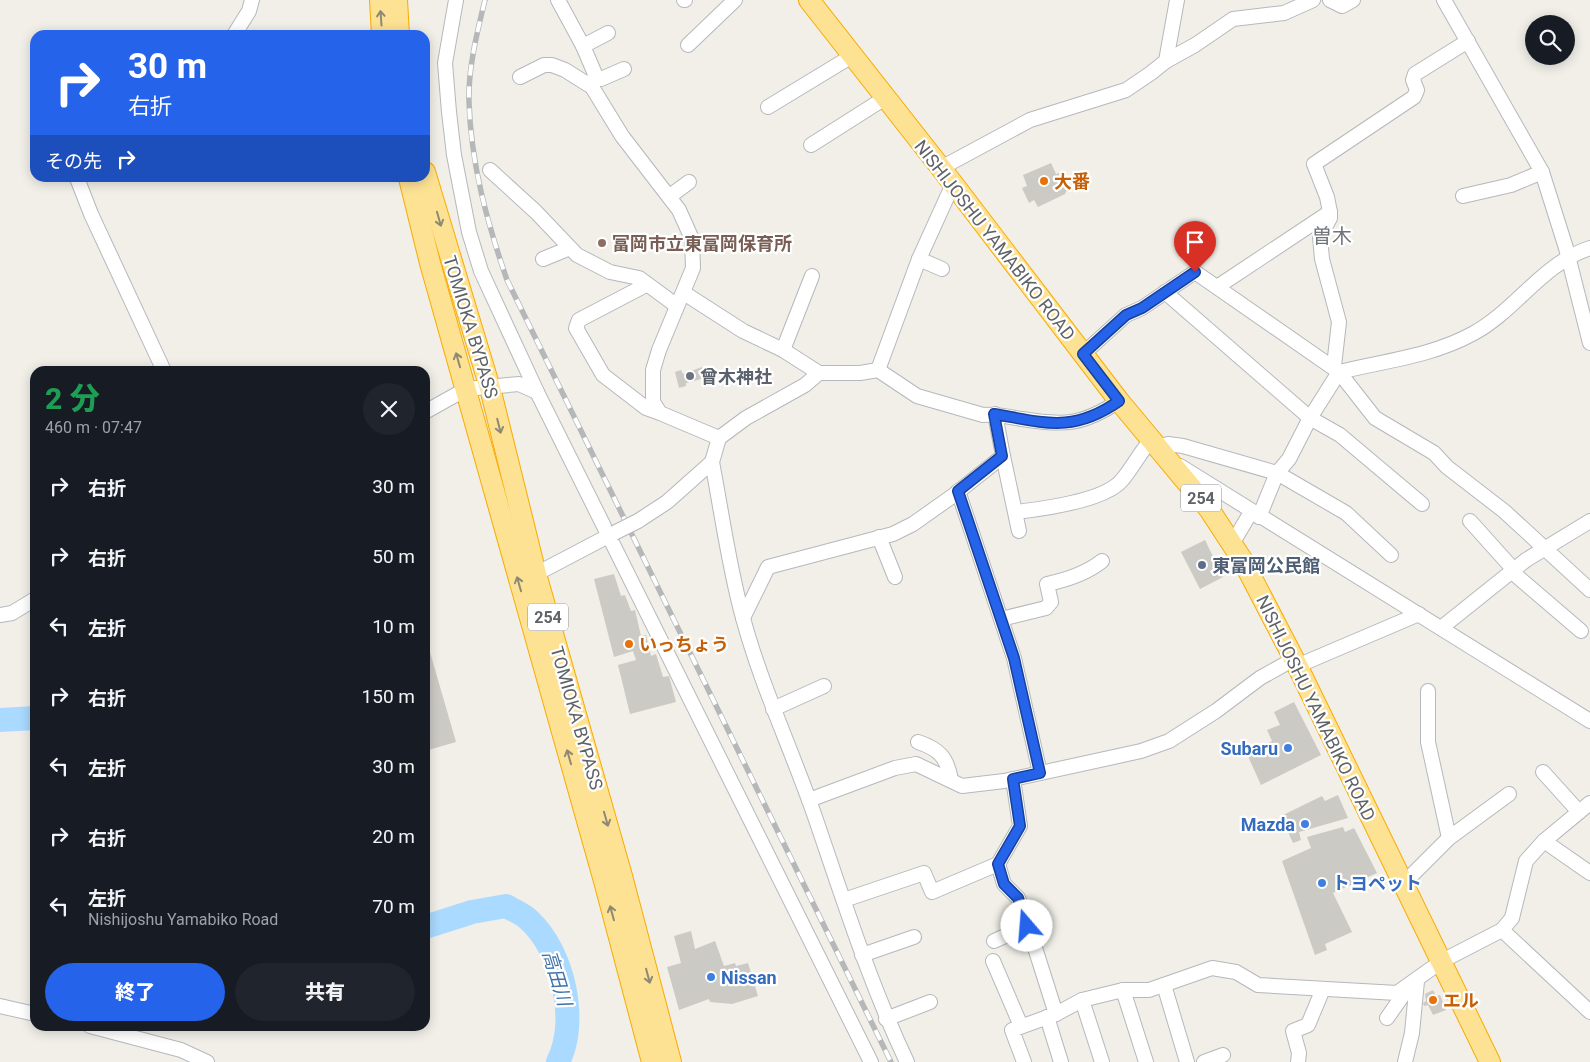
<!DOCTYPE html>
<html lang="ja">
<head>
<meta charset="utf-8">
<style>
	body { margin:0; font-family:Roboto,"Noto Sans JP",sans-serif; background:#20242c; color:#f1f3f6; height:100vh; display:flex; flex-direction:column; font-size:19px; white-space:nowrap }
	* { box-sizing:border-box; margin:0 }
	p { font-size:16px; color:#9ea1a6 }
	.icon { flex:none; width:28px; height:28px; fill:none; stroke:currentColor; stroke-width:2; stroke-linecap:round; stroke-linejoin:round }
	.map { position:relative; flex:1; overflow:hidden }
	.sheet { position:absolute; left:30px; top:366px; width:400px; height:665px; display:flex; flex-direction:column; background:#171b24; border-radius:15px; box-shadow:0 2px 12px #0003 }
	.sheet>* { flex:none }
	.banner { position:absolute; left:30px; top:30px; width:400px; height:152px; border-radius:15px; box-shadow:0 2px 12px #0003; background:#2563eb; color:#fff; overflow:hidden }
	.buttons { position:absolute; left:1525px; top:15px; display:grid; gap:10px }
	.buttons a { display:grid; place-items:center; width:50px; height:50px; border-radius:50%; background:#171b24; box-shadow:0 2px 12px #0003; font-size:25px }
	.pin { position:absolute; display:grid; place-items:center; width:42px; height:42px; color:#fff; margin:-51px -21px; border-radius:50% 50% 50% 0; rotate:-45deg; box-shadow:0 0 5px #0007 }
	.pin .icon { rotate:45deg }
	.me { position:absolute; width:55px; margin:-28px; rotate:342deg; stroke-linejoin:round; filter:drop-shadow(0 0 4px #0008) }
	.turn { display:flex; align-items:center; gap:18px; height:105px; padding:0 15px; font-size:22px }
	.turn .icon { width:65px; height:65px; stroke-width:2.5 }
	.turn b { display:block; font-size:35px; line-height:42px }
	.then { display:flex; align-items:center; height:48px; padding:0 15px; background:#0003; gap:10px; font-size:19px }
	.round { display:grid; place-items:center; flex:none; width:52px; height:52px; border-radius:26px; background:#20242c }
	.summary { display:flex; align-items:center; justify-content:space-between; height:85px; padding:0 15px }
	h1 { font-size:30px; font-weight:800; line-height:38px; color:#1e9e55 }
	.button { display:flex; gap:10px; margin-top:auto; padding:10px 15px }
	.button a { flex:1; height:58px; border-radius:30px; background:#2563eb; color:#fff; font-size:20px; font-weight:800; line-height:58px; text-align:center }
	.button a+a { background:#20242c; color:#f1f3f6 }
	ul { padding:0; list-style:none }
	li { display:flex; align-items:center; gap:15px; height:70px; padding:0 15px }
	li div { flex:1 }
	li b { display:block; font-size:19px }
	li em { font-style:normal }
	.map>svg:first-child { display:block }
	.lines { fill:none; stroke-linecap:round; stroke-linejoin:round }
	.river { stroke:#aadaff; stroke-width:24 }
	.building { fill:#cccac5 }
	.minor-casing { stroke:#b5b8bc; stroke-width:16 }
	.highway-casing { stroke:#f9ab00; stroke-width:22 }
	.minor { stroke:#fff; stroke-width:14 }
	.highway { stroke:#fde293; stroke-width:20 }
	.rail-casing { stroke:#b6b7b8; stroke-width:5.5 }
	.rail { stroke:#fff; stroke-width:4; stroke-dasharray:11; stroke-linecap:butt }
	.minor-bridge-casing { stroke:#b5b8bc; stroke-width:16; stroke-linecap:butt }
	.minor-bridge { stroke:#fff; stroke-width:14 }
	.oneway { stroke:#8e8975 }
	.route-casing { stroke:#184099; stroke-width:12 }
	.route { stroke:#2563eb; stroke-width:9 }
	.food-dot { fill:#e8710a; stroke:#fff; stroke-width:2 }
	.education-dot { fill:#8d6e63; stroke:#fff; stroke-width:2 }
	.worship-dot { fill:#6b7280; stroke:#fff; stroke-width:2 }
	.service-dot { fill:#5c6f8a; stroke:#fff; stroke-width:2 }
	.shop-dot { fill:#3f7fe0; stroke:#fff; stroke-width:2 }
	.labels { text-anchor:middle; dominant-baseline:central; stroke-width:4.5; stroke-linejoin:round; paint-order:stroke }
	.shield { fill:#fff; stroke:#8f9295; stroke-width:1 }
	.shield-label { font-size:16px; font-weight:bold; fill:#5f6368 }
	.food-label { font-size:18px; font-weight:bold; fill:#c56008; stroke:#fff; text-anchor:start }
	.street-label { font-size:18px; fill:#5f6368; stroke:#fff }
	.education-label { font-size:18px; font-weight:bold; fill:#785e54; stroke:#fff; text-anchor:start }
	.worship-label { font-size:18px; font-weight:bold; fill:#5b616d; stroke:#fff; text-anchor:start }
	.service-label { font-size:18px; font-weight:bold; fill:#4e5e75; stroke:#fff; text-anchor:start }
	.shop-label { font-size:18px; font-weight:bold; fill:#366cbe; stroke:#fff; text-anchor:end }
	.water-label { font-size:19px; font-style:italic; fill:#4174aa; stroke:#fff }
	.quarter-label { font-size:20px; fill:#70757a; stroke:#fff }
</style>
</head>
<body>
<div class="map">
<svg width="1590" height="1062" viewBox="0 0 1590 1062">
	<rect width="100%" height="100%" fill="#f1efe8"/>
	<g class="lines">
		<g class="river">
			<path d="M 0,720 L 35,718"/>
			<path d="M 425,927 L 472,912 L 506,906 C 513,910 523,914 529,920 C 563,951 579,1021 558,1062"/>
		</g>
	</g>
	<g class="building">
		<path d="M 1051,163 L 1056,174 L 1059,173 L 1067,190 L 1065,194 L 1038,207 L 1034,200 L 1029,203 L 1022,188 L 1027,186 L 1023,175 Z"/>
		<path d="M 702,367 L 705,378 L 686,383 L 686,386 L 679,388 L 675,372 L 681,370 L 683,374 Z"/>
		<path d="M 1205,540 L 1223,577 L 1200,589 L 1181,552 Z"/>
		<path d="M 614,574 L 621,596 L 625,595 L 631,611 L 635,610 L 641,636 L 646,635 L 651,656 L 656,654 L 663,677 L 669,676 L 676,702 L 630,714 L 618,665 L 636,660 L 633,651 L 614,657 L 594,579 Z"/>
		<path d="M 425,635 L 456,742 L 425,751 Z"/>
		<path d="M 1294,702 L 1321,755 L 1261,785 L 1247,754 L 1272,741 L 1267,730 L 1280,725 L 1274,712 Z"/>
		<path d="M 1338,795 L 1348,818 L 1299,832 L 1301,840 L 1293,843 L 1281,816 L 1322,796 L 1325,801 Z"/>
		<path d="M 1343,827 L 1345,832 L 1354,828 L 1377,873 L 1333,893 L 1352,932 L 1325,944 L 1327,950 L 1315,955 L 1282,861 L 1311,848 L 1307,837 Z"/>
		<path d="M 691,931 L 695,949 L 715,941 L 724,966 L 735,963 L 736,966 L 748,963 L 758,996 L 732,1004 L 710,1002 L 709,999 L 679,1010 L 667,967 L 681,963 L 674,936 Z"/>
		<path d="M 1433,990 L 1436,996 L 1440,995 L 1446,1010 L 1433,1015 L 1428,1005 L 1424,1006 L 1423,1003 L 1426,1001 L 1425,994 Z"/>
	</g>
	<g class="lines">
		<defs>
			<g id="minor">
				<path d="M 456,0 L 445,63 L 449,112 L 454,155 L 469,232 L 481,271 L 537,392 L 871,1062"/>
				<path d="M 558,0 L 583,46 L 595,74 L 592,87"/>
				<path d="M 684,0 L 685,0"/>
				<path d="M 1330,0 L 1342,6 L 1353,0"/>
				<path d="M 1444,0 L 1542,172 L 1566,248 L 1590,343"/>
				<path d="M 234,35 L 249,11 L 252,0"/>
				<path d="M 688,45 L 735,0"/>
				<path d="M 583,46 L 608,33"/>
				<path d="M 1166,61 L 1195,45 L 1233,19 L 1284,13 L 1313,0"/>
				<path d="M 520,77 L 544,65 L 552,65 L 565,70 L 592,87 L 622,136 L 679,210 L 692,239 L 693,268 L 659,350 L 653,370 L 653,402 L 660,413 L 719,438"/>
				<path d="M 594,79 L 601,79 L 624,69"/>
				<path d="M 768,107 L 852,56"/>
				<path d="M 811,145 L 885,98"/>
				<path d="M 941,168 L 1030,120 L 1126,90 L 1151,73 L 1166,61 L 1177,0"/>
				<path d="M 490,170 L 536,212 L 577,255 L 610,272 L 639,278 L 677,306"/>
				<path d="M 77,178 L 91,214 L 164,371"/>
				<path d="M 670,196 L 689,182"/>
				<path d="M 1463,196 L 1511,185 L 1542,172"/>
				<path d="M 543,259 L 570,248"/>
				<path d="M 919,259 L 942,269"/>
				<path d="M 646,285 L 579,320 L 576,328 L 603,375 L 646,408 L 660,413"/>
				<path d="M 1217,287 L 1330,212"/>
				<path d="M 1165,292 L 1310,418 L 1340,435 L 1422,504"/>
				<path d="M 684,293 L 743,331 L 783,350 L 819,373"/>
				<path d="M 783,350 L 812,276"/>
				<path d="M 1083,354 L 1126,315 L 1142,308 L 1195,272 L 1339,372 L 1375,418 L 1434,453 L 1447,467 L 1504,511 L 1590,590"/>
				<path d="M 878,370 L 919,259 L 953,184"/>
				<path d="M 1336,370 L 1334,366 L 1339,322 L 1322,259 L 1320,237 L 1330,218 L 1330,212 L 1327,197 L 1314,164 L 1414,97 L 1417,90 L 1413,80 L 1415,74 L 1468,41"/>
				<path d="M 425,412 L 466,389 L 519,384 L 537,392"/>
				<path d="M 1158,446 L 1168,444 L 1183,446 L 1277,473 L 1346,513 L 1391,555"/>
				<path d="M 1003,456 L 1019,531"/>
				<path d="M 1180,466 L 1590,721"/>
				<path d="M 958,491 L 1014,658 L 1040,773"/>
				<path d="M 1016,512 C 1042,509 1105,501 1122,480 C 1133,467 1140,452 1152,439"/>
				<path d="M 1259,517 L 1277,473 L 1289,459 L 1310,418 L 1339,372 C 1384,361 1433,356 1474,333 C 1516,310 1543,263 1590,248"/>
				<path d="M 638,521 L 667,502 L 712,462"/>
				<path d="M 1470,521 L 1514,570"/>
				<path d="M 879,537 L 895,577"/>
				<path d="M 1232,544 L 1251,512"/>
				<path d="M 1512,572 L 1581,631"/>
				<path d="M 536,574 L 614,533"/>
				<path d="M 0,615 L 12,613 L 35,599"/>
				<path d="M 743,618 L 768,567 L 893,534 L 913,524 L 954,495 L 1003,456 L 995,414"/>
				<path d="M 1001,619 L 1046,608 L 1051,602 L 1047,584 C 1066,580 1087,573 1102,561"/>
				<path d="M 1441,628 L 1526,560 L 1590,521"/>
				<path d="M 1297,666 L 1419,614"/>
				<path d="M 1428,691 L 1428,742 L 1449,838"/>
				<path d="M 773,709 L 824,686"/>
				<path d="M 918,742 C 939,749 947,757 951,780"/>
				<path d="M 1543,772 L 1579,812"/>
				<path d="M 809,800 L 895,768 L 916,764 L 962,786 L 1004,781 L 1141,751 L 1169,741 L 1216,711 L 1260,678 L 1294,659"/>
				<path d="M 1544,841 L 1590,873"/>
				<path d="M 998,864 L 1004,884 L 1018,898 L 1023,910 L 1056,1014"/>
				<path d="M 1403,884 L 1449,838 L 1509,794"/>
				<path d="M 844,900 L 924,873 L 932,892 L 998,864 L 1020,826 L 1013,779"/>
				<path d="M 1502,930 L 1590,1012"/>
				<path d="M 994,941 L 1027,926"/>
				<path d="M 862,955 L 914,937"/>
				<path d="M 993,961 L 1021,1026"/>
				<path d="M 1164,985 L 1187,1062"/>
				<path d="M 1123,990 L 1146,1062"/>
				<path d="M 1082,1000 L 1102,1062"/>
				<path d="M 0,1006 L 35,1014"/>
				<path d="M 1047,1017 L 1061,1062"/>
				<path d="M 1387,1018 L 1408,988"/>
				<path d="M 886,1019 L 930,1002"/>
				<path d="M 90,1026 L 181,1050 L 207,1062"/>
				<path d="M 907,1062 C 869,982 843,898 814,814 C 791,748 761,685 743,618 C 729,568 722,514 712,462 L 719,438 L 746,418 L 805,385 L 819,373 L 860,373 L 878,370 L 917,396 L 983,415 C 997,414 1009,417 1022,419 C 1064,426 1083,425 1119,401"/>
				<path d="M 1024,1062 L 1012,1030 L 1056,1014 L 1082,1000 L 1123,990 L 1149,990 L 1212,968 L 1236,972 L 1258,985 L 1397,993 L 1442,961 L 1502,930 L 1512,918 L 1526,861 L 1544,841 L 1590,803"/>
				<path d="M 1204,1062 L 1223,1055"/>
				<path d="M 1298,1062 L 1299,1053 L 1293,1031 L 1308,1025 L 1323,989"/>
				<path d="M 1405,1062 L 1412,1033 L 1417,981"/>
			</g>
			<g id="highway">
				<path d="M 380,0 L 382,35"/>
				<path d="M 397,0 L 399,35"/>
				<path d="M 809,0 L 941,168 L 1119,401 L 1209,509 L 1243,561 L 1294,659 L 1490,1062"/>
				<path d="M 425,172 L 490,388 L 536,574 L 622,876 L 671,1062"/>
				<path d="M 409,178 L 430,263 L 604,881 L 652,1062"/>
			</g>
		</defs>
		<use href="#minor" class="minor-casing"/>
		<use href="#highway" class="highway-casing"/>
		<use href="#minor" class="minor"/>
		<use href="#highway" class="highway"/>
		<defs>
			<path id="rail" d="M 485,0 C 477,33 468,68 469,102 C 471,164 487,222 507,280 L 891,1062"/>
		</defs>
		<use href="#rail" class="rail-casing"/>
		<use href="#rail" class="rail"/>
		<defs>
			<path id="minor-bridge" d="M 614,533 L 638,521"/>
		</defs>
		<use href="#minor-bridge" class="minor-bridge-casing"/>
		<use href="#minor-bridge" class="minor-bridge"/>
	</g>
	<defs><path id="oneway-shaft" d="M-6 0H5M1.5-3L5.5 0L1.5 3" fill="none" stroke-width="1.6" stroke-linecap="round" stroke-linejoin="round" transform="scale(1.25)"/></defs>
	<g class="oneway">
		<use href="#oneway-shaft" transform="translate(381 18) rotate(-94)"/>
		<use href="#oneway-shaft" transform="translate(439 219) rotate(74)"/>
		<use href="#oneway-shaft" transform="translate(458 360) rotate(-106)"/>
		<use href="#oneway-shaft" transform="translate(499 426) rotate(76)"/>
		<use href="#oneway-shaft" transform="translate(519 584) rotate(-106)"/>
		<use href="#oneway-shaft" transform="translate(569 757) rotate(-106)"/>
		<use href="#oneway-shaft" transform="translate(606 819) rotate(74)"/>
		<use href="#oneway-shaft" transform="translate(612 913) rotate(-105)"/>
		<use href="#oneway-shaft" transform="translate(648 976) rotate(75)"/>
	</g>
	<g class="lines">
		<defs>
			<path id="route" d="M 1027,926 L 1018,898 L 1004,884 L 998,864 L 1020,826 L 1013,779 L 1040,773 L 1014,658 L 958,491 L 1002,456 L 994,414 C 1046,423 1073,433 1119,401 L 1083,354 L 1126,315 L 1142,308 L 1195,272"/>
		</defs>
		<use href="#route" class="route-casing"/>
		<use href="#route" class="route"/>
	</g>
	<g class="food-dot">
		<circle cx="1044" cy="181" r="5"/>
		<circle cx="629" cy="644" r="5"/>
		<circle cx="1433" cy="1000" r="5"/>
	</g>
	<circle class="education-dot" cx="602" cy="243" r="5"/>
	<circle class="worship-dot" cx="690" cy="376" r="5"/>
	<circle class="service-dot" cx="1202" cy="565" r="5"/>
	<g class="shop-dot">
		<circle cx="1288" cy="748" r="5"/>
		<circle cx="1305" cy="824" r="5"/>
		<circle cx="1322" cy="883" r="5"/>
		<circle cx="711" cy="977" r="5"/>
	</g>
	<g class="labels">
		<g class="shield">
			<rect x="1181" y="484.5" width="40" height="27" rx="4"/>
			<rect x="528" y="603.5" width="40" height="27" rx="4"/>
		</g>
		<g class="shield-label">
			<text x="1201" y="498">254</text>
			<text x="548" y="617">254</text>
		</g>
		<g class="food-label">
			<text x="1054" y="181">大番</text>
			<text x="639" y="644">いっちょう</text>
			<text x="1443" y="1000">エル</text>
		</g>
		<g class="street-label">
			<text transform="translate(995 240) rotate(52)">NISHIJOSHU YAMABIKO ROAD</text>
			<text transform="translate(471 327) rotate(73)">TOMIOKA BYPASS</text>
			<text transform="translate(1316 708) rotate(64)">NISHIJOSHU YAMABIKO ROAD</text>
			<text transform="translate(577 718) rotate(74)">TOMIOKA BYPASS</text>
		</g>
		<g class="education-label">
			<text x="612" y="243">富岡市立東富岡保育所</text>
		</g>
		<g class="worship-label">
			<text x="700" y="376">曾木神社</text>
		</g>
		<g class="service-label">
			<text x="1212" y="565">東富岡公民館</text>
		</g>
		<g class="shop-label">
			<text x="1278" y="748">Subaru</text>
			<text x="1295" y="824">Mazda</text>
			<text x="1332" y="883" text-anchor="start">トヨペット</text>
			<text x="721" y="977" text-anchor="start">Nissan</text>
		</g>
		<g class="water-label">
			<text transform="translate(557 978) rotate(73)">高田川</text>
		</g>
		<g class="quarter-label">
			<text x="1332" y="236">曽木</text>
		</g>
	</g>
</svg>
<div class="buttons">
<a><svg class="icon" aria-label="search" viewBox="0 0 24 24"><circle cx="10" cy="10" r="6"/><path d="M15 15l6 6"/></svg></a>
</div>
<div class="pin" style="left:1195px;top:272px;background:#d93025"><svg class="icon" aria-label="arrive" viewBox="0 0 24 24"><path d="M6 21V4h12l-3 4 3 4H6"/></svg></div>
<svg class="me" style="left:1027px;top:926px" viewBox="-20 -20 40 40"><circle r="19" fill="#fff"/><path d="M0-13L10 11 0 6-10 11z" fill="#2563eb"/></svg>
<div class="banner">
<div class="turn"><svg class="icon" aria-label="right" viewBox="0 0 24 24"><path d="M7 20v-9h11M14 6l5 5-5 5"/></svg><div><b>30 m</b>右折</div></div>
<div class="then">その先<svg class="icon" aria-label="right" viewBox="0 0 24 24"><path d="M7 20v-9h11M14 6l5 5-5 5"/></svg></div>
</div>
<section class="sheet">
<div class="summary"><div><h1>2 分</h1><p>460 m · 07:47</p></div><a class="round"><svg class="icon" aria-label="close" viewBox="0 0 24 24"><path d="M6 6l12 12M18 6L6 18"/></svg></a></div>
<ul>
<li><svg class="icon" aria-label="right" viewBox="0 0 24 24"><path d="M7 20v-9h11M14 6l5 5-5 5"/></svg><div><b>右折</b></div><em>30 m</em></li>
<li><svg class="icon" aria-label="right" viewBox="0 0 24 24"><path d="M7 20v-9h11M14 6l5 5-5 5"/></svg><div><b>右折</b></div><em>50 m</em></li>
<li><svg class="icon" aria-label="left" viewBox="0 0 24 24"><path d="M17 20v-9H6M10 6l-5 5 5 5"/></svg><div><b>左折</b></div><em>10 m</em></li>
<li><svg class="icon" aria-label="right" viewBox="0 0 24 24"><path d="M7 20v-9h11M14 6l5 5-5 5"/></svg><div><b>右折</b></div><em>150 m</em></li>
<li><svg class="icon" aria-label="left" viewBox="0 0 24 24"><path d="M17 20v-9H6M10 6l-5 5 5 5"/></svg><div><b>左折</b></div><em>30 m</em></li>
<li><svg class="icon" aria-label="right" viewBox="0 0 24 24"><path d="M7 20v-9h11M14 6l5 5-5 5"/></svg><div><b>右折</b></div><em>20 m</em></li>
<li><svg class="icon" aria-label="left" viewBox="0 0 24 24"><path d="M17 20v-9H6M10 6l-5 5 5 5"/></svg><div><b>左折</b><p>Nishijoshu Yamabiko Road</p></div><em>70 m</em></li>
</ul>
<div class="button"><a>終了</a><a>共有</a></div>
</section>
</div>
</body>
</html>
